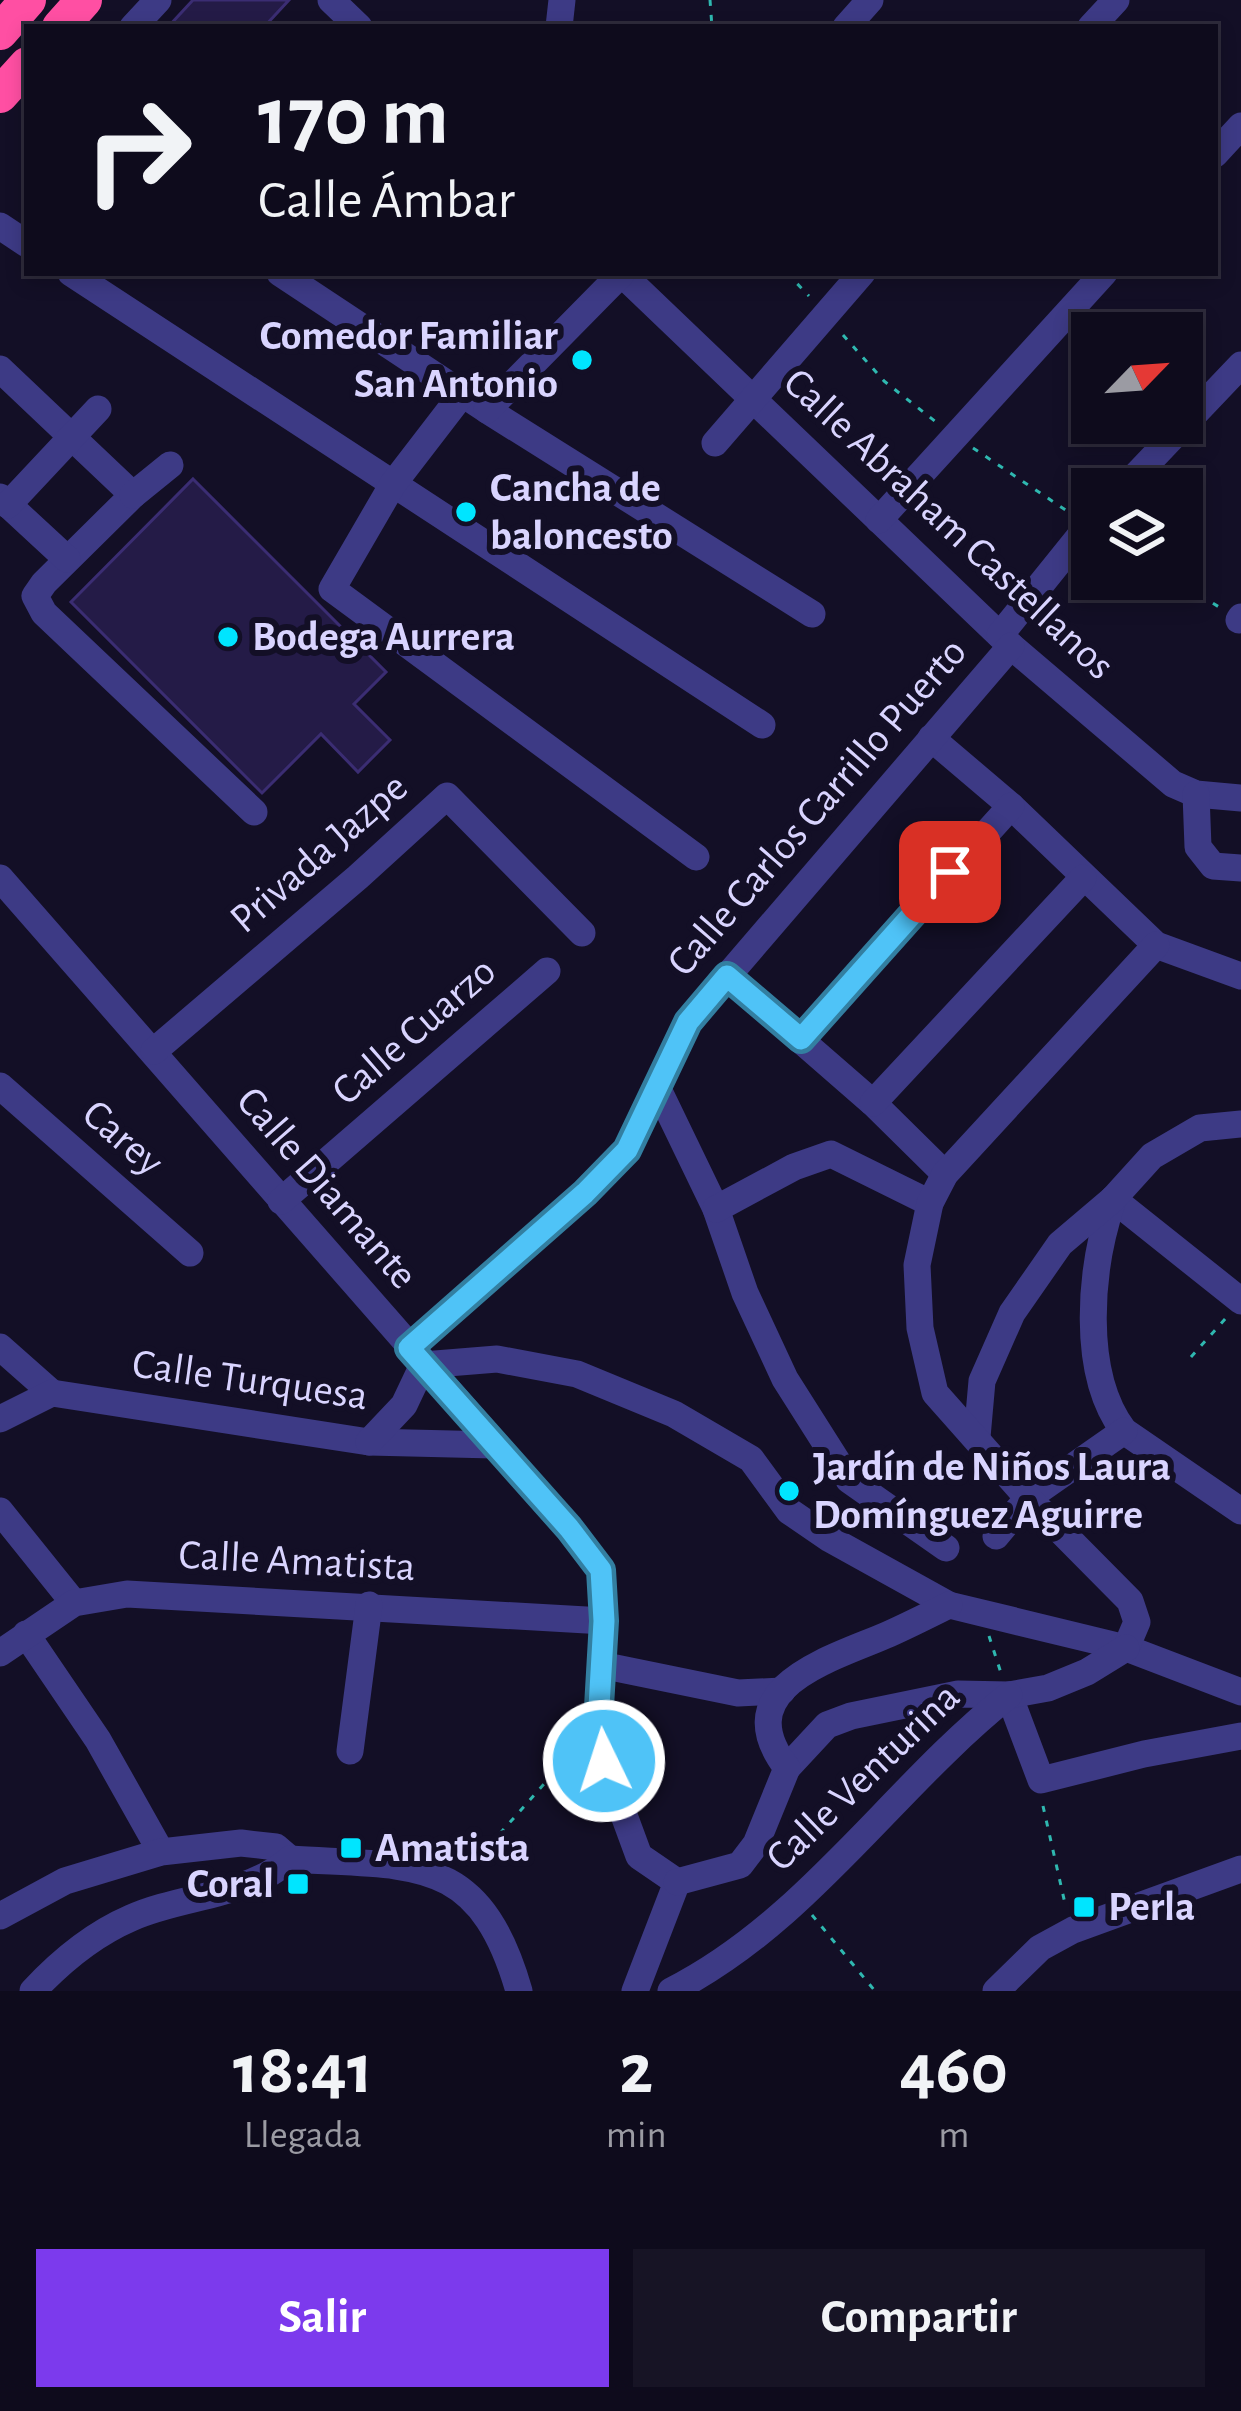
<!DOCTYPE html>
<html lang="es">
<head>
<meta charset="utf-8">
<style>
	body { margin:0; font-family:"Alegreya Sans",sans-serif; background:#171425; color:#f1f3f6; height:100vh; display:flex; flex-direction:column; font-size:45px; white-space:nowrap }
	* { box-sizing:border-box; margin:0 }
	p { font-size:39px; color:#9b9ba3 }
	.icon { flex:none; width:66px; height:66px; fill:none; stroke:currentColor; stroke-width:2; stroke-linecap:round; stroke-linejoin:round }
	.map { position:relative; height:1991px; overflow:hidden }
	.panel { display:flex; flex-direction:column; background:#0e0b1c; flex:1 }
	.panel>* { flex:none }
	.hud { position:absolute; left:24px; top:24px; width:1194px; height:252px; border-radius:0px; box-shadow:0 6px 18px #0003,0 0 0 3px #2e2b3b; background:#0e0b1c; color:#f1f3f6; overflow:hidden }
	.needle { width:78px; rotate:65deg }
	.tools { position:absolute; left:1071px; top:312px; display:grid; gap:24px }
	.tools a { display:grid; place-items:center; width:132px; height:132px; border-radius:0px; background:#0e0b1c; box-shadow:0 6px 18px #0003,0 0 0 3px #2e2b3b; font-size:60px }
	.pin { position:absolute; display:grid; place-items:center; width:102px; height:102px; color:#fff; margin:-51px; border-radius:24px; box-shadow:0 6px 18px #0006 }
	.me { position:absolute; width:132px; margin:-66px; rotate:356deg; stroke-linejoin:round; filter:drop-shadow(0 0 9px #0008) }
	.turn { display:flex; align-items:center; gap:42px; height:252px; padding:0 36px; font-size:54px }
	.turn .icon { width:156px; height:156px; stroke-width:2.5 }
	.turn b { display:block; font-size:84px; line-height:102px }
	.eta { display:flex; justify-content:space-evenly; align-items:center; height:204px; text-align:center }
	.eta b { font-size:72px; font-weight:700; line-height:84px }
	.cta { display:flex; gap:24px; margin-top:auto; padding:24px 36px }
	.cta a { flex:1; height:138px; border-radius:0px; background:#7c3aed; color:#fff; font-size:48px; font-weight:700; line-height:138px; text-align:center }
	.cta a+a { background:#171425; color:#f1f3f6 }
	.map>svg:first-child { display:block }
	.building { fill:#241b47; stroke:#3b2d73; stroke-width:3 }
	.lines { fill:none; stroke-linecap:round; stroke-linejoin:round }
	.path { stroke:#2fb8b0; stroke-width:3; stroke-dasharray:6 9; stroke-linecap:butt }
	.minor { stroke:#3d3a85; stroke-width:27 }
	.highway { stroke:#ff4fa3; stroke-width:36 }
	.route-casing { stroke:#337fa1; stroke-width:30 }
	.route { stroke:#4fc3f7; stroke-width:21 }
	.poi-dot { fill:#00e5ff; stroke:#130f26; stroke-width:4.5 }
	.labels { text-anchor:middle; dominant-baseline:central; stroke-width:12; stroke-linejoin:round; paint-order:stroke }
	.poi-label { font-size:42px; font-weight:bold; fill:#d9d4ff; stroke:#130f26; text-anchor:start }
	.street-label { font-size:42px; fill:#d9d4ff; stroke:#130f26 }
</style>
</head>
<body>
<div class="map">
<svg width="1241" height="1991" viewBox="0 0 1241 1991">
	<rect width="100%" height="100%" fill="#130f26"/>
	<g class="building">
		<path d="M 193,0 L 289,0 L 264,27 L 168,27 Z"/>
		<path d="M 193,479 L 386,672 L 354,704 L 390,740 L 358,772 L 321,734 L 262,793 L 71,602 Z"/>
	</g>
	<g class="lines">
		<g class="path">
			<path d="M 710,0 L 712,27"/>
			<path d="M 787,273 L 809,296"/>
			<path d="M 843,335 L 884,381 L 936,422"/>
			<path d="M 973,448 L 1070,513"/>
			<path d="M 1175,579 L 1219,607"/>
			<path d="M 1191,1357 L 1226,1318"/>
			<path d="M 989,1636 L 1001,1673"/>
			<path d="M 1043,1806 L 1066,1908"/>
			<path d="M 480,1856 L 576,1748"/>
			<path d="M 812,1915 L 875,1991"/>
		</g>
		<g class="minor">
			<path d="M 331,0 L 359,27"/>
			<path d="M 133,27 L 158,0"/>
			<path d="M 559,27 L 562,0"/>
			<path d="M 846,27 L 870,0"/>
			<path d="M 1091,27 L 1116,0"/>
			<path d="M 1215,154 L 1241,126"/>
			<path d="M 0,226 L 27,244"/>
			<path d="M 71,273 L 762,725"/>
			<path d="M 280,273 L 487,410 L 812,614"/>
			<path d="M 621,273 L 1011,646 L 1173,784 L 1196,794 L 1241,798"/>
			<path d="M 0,369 L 133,495 L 44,583 L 35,596 L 44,613 L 254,812"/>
			<path d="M 463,393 L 393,484 L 332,589 L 696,857"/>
			<path d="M 487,410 L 622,273"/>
			<path d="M 715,443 L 862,273"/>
			<path d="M 1123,489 L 1241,365"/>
			<path d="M 133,495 L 170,465"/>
			<path d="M 0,497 L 67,559"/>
			<path d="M 8,505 L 98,409"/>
			<path d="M 879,520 L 1104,273"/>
			<path d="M 1239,620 L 1241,617"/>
			<path d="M 1000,635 L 1092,521"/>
			<path d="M 931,738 L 1011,806 L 1156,945 L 1241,976"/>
			<path d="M 1196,794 L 1198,847 L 1213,866 L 1241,868"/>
			<path d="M 0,878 L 569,1528 L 601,1570 L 604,1621 L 598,1724 L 604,1761 L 639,1856 L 677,1882 L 635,1991"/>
			<path d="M 727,976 L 873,1103 L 945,1174"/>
			<path d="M 801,1039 L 1011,806"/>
			<path d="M 154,1051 L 358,877 L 447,796 L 582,933"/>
			<path d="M 0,1086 L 190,1253"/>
			<path d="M 658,1089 L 716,1209 L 745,1293 L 785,1379 L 849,1480 L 946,1548"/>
			<path d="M 873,1103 L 1083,878"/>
			<path d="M 1113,1199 L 1241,1301"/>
			<path d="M 281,1201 L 547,971"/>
			<path d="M 1112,1203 C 1090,1268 1080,1373 1124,1431 L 1241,1511"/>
			<path d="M 716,1209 L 794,1167 L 831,1154 L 930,1203"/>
			<path d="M 0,1347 L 52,1393"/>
			<path d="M 409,1348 L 585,1193 L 627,1150 L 688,1022 L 1011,646"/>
			<path d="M 0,1419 L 52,1393 L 369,1442 L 494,1445"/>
			<path d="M 977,1437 L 982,1381 L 1012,1313 L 1060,1244 L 1113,1199 L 1152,1156 L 1200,1128 L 1241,1124"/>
			<path d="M 369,1442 L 404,1405 L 423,1365 L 497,1359 L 577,1374 L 674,1414 L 751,1459 L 789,1511 L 830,1539 L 949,1605 L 1126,1648 L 1241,1692"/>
			<path d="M 0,1511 L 74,1603"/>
			<path d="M 996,1536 L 1028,1498 L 1124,1431"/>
			<path d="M 26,1634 L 98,1740 L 161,1852"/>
			<path d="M 1126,1648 L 1137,1622 L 1130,1601 L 1028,1498 L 935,1393 L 920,1328 L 917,1265 L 930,1203 L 945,1174 L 1156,945"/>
			<path d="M 0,1653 L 74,1603 L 127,1594 L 604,1621"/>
			<path d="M 601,1665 L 738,1693 L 782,1691"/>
			<path d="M 1009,1695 L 1041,1780 L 1144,1754 L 1241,1736"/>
			<path d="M 350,1751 L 369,1605"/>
			<path d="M 787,1768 L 827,1725 L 851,1716 L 958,1694 L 1009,1695 L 1048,1688 L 1087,1672 L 1126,1648"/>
			<path d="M 677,1882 L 740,1865 L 756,1844 L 787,1768 C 724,1686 835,1658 889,1634 C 909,1625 929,1615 949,1605"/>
			<path d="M 0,1916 L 65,1881 L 161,1852 L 241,1843 L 276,1847 L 290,1859"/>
			<path d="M 33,1991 C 60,1962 94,1934 131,1918 C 182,1895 247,1897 290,1859 C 413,1867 479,1852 519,1991"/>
			<path d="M 671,1991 C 807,1922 892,1788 1009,1695"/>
			<path d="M 996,1991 L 1040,1948 L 1073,1930 L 1241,1869"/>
		</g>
		<g class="highway">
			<path d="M 60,27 L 84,0"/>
			<path d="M 0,32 L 28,0"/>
			<path d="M 0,95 L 27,65"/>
		</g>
	</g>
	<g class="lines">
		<defs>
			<path id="route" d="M 604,1761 L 598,1724 L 604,1621 L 601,1570 L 569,1528 L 409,1348 L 585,1193 L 627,1150 L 688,1022 L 727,976 L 801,1039 L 950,872"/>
		</defs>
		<use href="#route" class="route-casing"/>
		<use href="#route" class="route"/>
	</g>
	<g class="poi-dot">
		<circle cx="582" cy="360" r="12"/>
		<circle cx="466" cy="512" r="12"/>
		<circle cx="228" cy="637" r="12"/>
		<circle cx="789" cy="1491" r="12"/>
		<rect x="339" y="1836" width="24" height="24" rx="6"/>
		<rect x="286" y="1872" width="24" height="24" rx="6"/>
		<rect x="1072" y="1895" width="24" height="24" rx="6"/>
	</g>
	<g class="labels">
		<g class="poi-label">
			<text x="558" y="336" text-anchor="end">Comedor Familiar<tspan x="558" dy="48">San Antonio</tspan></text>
			<text x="490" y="488">Cancha de<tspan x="490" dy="48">baloncesto</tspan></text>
			<text x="252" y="637">Bodega Aurrera</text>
			<text x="813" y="1467">Jardín de Niños Laura<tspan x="813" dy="48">Domínguez Aguirre</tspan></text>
			<text x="375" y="1848">Amatista</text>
			<text x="274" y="1884" text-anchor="end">Coral</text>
			<text x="1108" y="1907">Perla</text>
		</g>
		<g class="street-label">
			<text transform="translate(949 524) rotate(43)">Calle Abraham Castellanos</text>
			<text transform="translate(817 807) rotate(-49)">Calle Carlos Carrillo Puerto</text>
			<text transform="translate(319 853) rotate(-41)">Privada Jazpe</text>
			<text transform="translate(414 1031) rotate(-41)">Calle Cuarzo</text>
			<text transform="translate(123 1138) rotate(41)">Carey</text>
			<text transform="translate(327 1188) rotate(49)">Calle Diamante</text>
			<text transform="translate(250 1380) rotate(8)">Calle Turquesa</text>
			<text transform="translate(297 1561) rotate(3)">Calle Amatista</text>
			<text transform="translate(863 1777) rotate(-44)">Calle Venturina</text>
		</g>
	</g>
</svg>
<div class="tools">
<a><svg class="needle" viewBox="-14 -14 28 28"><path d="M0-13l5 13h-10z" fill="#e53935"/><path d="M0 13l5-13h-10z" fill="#9b9ba3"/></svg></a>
<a><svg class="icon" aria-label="layers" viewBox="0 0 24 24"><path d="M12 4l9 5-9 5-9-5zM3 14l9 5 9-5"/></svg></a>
</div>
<div class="pin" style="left:950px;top:872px;background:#d93025"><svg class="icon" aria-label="arrive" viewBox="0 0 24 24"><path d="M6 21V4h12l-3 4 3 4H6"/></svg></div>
<svg class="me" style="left:604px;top:1761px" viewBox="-20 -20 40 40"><circle r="17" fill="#4fc3f7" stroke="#fff" stroke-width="3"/><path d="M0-11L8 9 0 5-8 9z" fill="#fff"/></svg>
<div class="hud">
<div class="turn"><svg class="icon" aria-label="right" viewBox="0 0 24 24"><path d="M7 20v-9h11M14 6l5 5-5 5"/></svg><div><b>170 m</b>Calle Ámbar</div></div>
</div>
</div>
<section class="panel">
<div class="eta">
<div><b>18:41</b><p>Llegada</p></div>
<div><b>2</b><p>min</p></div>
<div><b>460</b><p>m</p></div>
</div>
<div class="cta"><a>Salir</a><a>Compartir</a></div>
</section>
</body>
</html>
